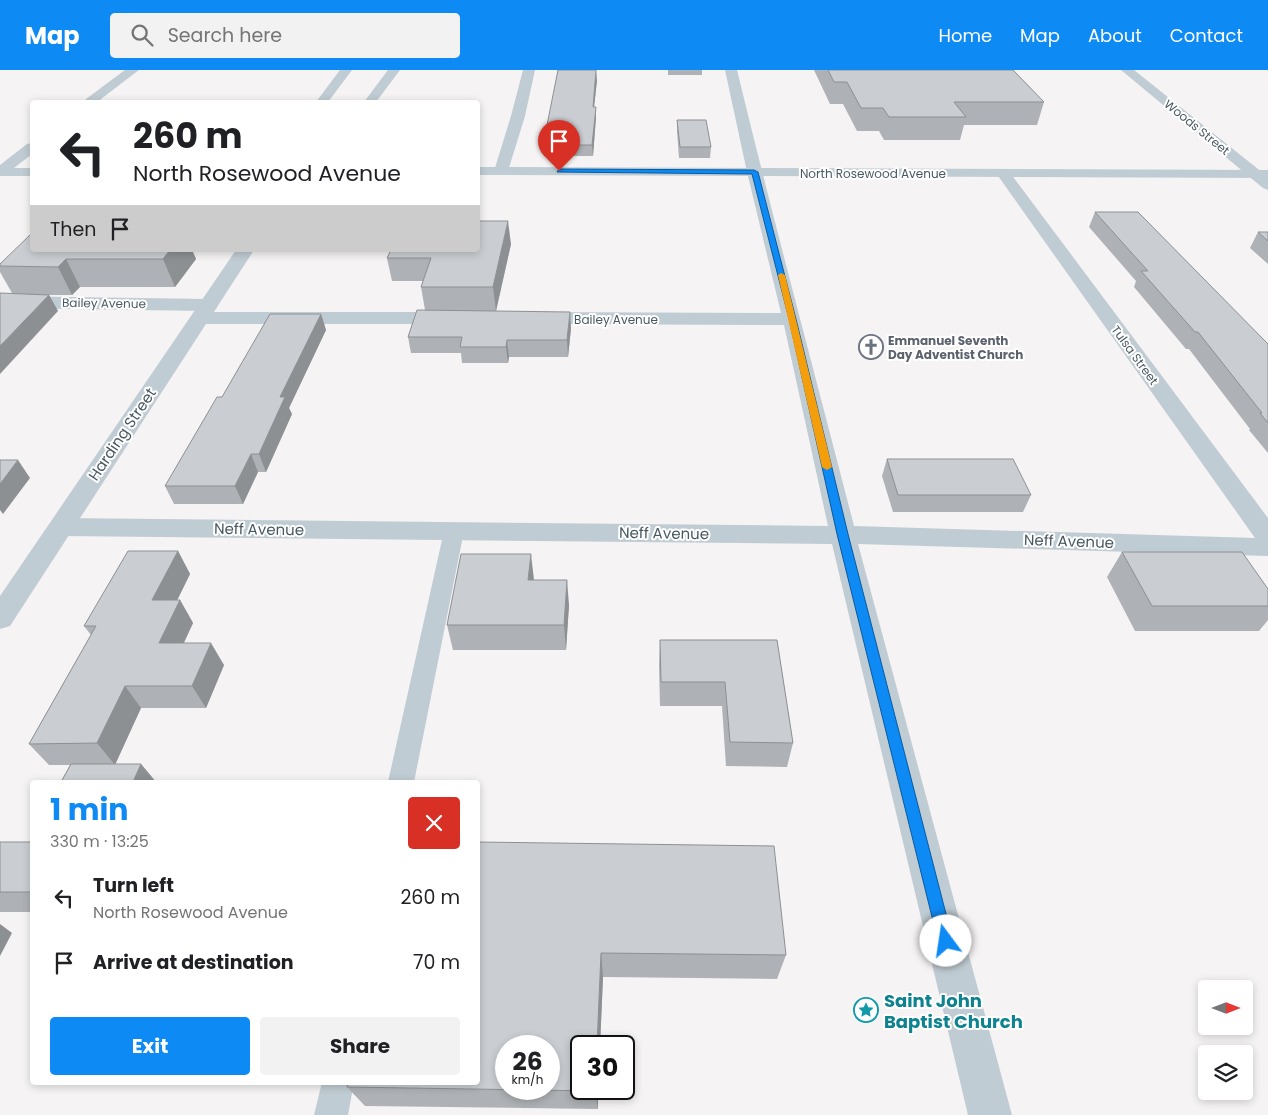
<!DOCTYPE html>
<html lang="en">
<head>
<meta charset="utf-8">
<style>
	body { margin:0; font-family:Poppins,sans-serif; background:#f2f2f2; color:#202124; height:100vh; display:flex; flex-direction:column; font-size:19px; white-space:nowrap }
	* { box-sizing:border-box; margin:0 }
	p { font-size:16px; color:#757577 }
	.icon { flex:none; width:28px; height:28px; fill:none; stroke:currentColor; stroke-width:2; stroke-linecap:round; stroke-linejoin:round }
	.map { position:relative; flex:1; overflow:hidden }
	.panel { position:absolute; left:30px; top:710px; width:450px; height:305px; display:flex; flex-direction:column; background:#fff; border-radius:5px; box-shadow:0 2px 8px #0003 }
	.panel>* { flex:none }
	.hud { position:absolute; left:30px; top:30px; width:450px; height:152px; border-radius:5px; box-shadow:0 2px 8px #0003; background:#fff; color:#202124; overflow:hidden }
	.needle { width:32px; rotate:90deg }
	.fabs { position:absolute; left:1198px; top:910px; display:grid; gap:10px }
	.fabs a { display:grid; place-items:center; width:55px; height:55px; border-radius:5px; background:#fff; box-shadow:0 2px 8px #0003; font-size:25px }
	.speed { position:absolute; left:495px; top:965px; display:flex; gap:10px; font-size:25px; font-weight:700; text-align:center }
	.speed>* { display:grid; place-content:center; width:65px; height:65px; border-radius:50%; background:#fff; box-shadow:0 2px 8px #0003; line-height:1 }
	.speed small { font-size:12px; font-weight:400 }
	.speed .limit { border:2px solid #111; border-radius:8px; background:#fff; color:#111 }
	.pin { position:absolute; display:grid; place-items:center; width:42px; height:42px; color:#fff; margin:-51px -21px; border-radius:50% 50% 50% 0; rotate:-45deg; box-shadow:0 0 5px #0007 }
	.pin .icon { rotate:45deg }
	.me { position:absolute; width:55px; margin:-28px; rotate:346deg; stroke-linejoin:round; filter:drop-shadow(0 0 4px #0008) }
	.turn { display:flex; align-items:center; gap:18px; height:105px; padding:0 20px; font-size:22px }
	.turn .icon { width:65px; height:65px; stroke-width:2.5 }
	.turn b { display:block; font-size:35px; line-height:42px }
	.then { display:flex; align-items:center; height:48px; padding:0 20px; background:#0003; gap:10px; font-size:19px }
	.round { display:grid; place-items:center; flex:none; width:52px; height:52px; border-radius:5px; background:#f2f2f2 }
	.headline { display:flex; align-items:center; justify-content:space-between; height:85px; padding:0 20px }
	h1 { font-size:30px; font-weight:700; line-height:38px; color:#0e8af4 }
	.button { display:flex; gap:10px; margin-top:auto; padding:10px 20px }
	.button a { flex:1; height:58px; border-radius:5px; background:#0e8af4; color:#fff; font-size:20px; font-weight:700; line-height:58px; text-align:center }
	.button a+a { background:#f2f2f2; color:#202124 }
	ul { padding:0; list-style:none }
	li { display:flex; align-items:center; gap:15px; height:65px; padding:0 20px }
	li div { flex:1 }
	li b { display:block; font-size:19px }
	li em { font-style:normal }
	header { display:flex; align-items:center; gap:30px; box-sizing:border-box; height:70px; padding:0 25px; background:#0e8af4; color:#fff }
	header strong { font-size:24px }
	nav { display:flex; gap:28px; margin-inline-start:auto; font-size:18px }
	.search { width:350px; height:45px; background:#f2f2f2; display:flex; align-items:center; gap:12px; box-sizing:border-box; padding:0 18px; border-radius:5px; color:#757577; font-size:19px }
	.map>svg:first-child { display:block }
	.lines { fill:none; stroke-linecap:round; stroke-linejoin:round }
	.service { fill:#c0ccd3; fill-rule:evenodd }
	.minor { fill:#c0ccd3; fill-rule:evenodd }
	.tertiary { fill:#c0ccd3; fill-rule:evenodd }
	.wall { fill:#aeb1b5 }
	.shaded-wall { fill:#8d9093 }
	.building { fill:#caced2; stroke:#8d9093; fill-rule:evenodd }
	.route { fill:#0e8af4; stroke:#095a9f }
	.slow { fill:#f59e0b }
	.labels { text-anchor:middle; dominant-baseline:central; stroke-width:4; stroke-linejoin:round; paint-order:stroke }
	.far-street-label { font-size:12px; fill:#495962; stroke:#fff }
	.far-worship-label { font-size:12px; font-weight:bold; fill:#5b616d; stroke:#fff; text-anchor:start }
	.street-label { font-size:15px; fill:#495962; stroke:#fff }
	.near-culture-label { font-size:18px; font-weight:bold; fill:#0d838f; stroke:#fff; text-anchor:start }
</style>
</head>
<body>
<header>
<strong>Map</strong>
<div class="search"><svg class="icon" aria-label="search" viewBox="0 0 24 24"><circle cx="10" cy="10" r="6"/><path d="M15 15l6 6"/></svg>Search here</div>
<nav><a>Home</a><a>Map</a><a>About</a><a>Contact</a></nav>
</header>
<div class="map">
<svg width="1268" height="1045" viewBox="0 0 1268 1045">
	<rect width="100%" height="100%" fill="#f5f3f3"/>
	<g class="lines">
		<g class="service">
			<path d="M 454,454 L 461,456 L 464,461 L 414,712 L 388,712 L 444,461 L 447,456 Z"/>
			<path d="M 322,1012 L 354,1012 L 348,1045 L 314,1045 Z"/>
		</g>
		<g class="minor">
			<path d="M 125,0 L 139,0 L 97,32 L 84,32 L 86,29 Z"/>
			<path d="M 523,0 L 535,0 L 525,46 L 508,101 L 506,104 L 496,104 L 494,101 L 511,46 Z"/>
			<path d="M 725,0 L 737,0 C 774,153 815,304 854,456 L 1255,468 L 996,103 L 998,100 L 1008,100 L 1268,448 L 1268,486 L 858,474 L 1012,1045 L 968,1045 L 832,474 L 61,466 L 52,463 L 48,457 L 52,451 L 61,448 L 828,456 L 784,255 L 534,254 L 527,252 L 524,248 L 527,244 L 534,242 L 781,243 L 747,102 Z"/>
			<path d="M 1121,0 L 1134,0 L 1268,107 L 1268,120 L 1263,118 Z"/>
			<path d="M 32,73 L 32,84 L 5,105 L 0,106 L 0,95 L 27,74 Z"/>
			<path d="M 0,226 L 209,229 L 216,231 L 218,235 L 216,239 L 209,241 L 0,238 Z"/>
			<path d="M 200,242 L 451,242 L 458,244 L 461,248 L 458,252 L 451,254 L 200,254 L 193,252 L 190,248 L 193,244 Z"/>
		</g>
		<g class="tertiary">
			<path d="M 340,0 L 352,0 L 328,32 L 316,32 Z"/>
			<path d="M 388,0 L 400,0 L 376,32 L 364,32 Z"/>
			<path d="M 478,97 L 1268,100 L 1268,108 L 478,105 Z"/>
			<rect x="0" y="98" width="32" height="8"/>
			<path d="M 236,180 L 254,180 L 10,556 L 0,559 L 0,526 Z"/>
		</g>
	</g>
	<g class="wall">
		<path d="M 587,0 L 597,10 L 594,37 L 596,47 L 593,86 L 544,86 L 543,75 Z"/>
		<rect x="668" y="0" width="34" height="5"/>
		<path d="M 814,0 L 1013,0 L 1044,32 L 1037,55 L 964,55 L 960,70 L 884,70 L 879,61 L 857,61 L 843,34 L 830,34 Z"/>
		<path d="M 677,50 L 711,77 L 710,88 L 679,88 L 677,61 Z"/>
		<path d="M 1095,142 L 1268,274 L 1268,383 L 1249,360 L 1250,359 L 1189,279 L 1186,279 L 1134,217 L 1136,211 L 1089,157 Z"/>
		<path d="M 1258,162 L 1268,162 L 1268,194 L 1250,178 Z"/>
		<path d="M 511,174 L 496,241 L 571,258 L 568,287 L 509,287 L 508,293 L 462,293 L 461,283 L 411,283 L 408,267 L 425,240 L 421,217 L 423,211 L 392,211 L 387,188 Z"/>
		<path d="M 32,180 L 192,180 L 196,189 L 175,217 L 80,217 L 72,225 L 49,225 L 58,241 L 12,223 L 0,202 L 0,194 Z"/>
		<path d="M 321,244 L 326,260 L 289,338 L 292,344 L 266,402 L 258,402 L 243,434 L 174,434 L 165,416 L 222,327 Z"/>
		<path d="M 887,389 L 1031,425 L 1023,442 L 893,442 L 882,406 Z"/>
		<path d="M 178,481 L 190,504 L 177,530 L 180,530 L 193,553 L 184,573 L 224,595 L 206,638 L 141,638 L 115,694 L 141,694 L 156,712 L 61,712 L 70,695 L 49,695 L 29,674 L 91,565 L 84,556 Z"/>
		<path d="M 1122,482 L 1268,519 L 1268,550 L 1259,561 L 1135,561 L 1107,507 Z"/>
		<path d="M 534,510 L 569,535 L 566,580 L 453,580 L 447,555 Z"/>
		<path d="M 660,570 L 777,570 L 793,673 L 787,697 L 726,696 L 722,636 L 660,636 L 659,595 Z"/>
		<path d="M 32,768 L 32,842 L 0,842 L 0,772 L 30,772 Z"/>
		<path d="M 478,772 L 786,885 L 777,909 L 603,907 L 600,976 L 581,976 L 581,1019 L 598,1019 L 598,1039 L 365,1036 L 347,1017 Z"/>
	</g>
	<g class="shaded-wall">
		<path d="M 596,0 L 597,10 L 593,47 L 593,37 Z"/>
		<path d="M 596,37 L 596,47 L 593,86 L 592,75 Z"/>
		<path d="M 508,151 L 511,174 L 496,241 L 493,217 Z"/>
		<path d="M 170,180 L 192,180 L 196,189 L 175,217 L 163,189 Z"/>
		<path d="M 66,189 L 80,217 L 72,225 L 58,197 Z"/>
		<path d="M 49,225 L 58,241 L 0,304 L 0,276 Z"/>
		<path d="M 570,242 L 571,258 L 568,287 L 567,270 Z"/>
		<path d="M 321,244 L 326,260 L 289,338 L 292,344 L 266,402 L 259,384 L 280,327 Z"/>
		<path d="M 507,270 L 509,287 L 508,293 L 506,277 Z"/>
		<path d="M 251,384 L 258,402 L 243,434 L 235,416 Z"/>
		<path d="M 18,390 L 30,408 L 3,444 L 0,440 L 0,414 Z"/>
		<path d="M 178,481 L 190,504 L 166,553 L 152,530 Z"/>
		<path d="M 531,484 L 534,510 L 528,510 Z"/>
		<path d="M 567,510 L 569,535 L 566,580 L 564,555 Z"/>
		<path d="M 180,530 L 193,553 L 173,595 L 159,573 Z"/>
		<path d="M 211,573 L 224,595 L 206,638 L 192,616 Z"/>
		<path d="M 125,616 L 141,638 L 115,695 L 97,673 Z"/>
		<path d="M 141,694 L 156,712 L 133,712 Z"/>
		<path d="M 0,854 L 12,863 L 0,886 Z"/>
		<path d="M 601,883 L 603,907 L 600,976 L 597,976 Z"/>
		<path d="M 595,1019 L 598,1019 L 598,1039 L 595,1021 Z"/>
	</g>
	<g class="building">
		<path d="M 558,0 L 596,0 L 593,37 L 596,37 L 592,75 L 543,75 Z"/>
		<path d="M 828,0 L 1013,0 L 1044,32 L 954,32 L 966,47 L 889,47 L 883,38 L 861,38 L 847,12 L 834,12 Z"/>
		<path d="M 677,50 L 706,50 L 711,77 L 680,77 Z"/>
		<path d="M 1095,142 L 1138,142 L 1268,274 L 1268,353 L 1260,343 L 1262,343 L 1198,262 L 1195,262 L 1141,201 L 1148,201 Z"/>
		<path d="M 478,151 L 508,151 L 493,217 L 421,217 L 431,188 L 387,188 L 391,180 L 478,180 Z"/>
		<path d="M 1258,162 L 1268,162 L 1268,171 Z"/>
		<path d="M 32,163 L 32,180 L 170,180 L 163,189 L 66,189 L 58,197 L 0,196 L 0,194 Z"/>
		<path d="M 0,223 L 49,225 L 0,276 Z"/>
		<path d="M 417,240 L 570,242 L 567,270 L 507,270 L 506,277 L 460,277 L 462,267 L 408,267 Z"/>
		<path d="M 270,244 L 321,244 L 280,327 L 285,327 L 259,384 L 251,384 L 235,416 L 165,416 L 217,327 L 222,327 Z"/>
		<path d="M 887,389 L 1013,389 L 1031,425 L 898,425 Z"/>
		<path d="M 0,390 L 18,390 L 0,414 Z"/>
		<path d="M 128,481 L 178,481 L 152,530 L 180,530 L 159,573 L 211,573 L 192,616 L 125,616 L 97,673 L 29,674 L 96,556 L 84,556 Z"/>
		<path d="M 1122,482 L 1242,482 L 1268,519 L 1268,536 L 1152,536 Z"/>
		<path d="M 461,484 L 531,484 L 528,510 L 567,510 L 564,555 L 447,555 Z"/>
		<path d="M 660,570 L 777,570 L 793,673 L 730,672 L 725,612 L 661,612 Z"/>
		<path d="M 71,694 L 141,694 L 133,712 L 61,712 Z"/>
		<path d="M 32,768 L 32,822 L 0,822 L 0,772 L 30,772 Z"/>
		<path d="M 478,772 L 774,776 L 786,885 L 601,883 L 597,976 L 581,976 L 581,1019 L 595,1019 L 595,1021 L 347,1017 L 348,1012 L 478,1012 ZM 506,976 L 549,976 L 549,1019 L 506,1019 Z"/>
	</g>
	<path class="route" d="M 559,99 L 754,100 L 758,102 L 796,249 L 848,464 L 953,871 L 951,876 L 946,879 L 940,876 L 938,871 L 837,464 L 789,249 L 752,104 L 557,102 Z"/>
	<path class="slow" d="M 781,203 L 785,205 L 832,397 L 827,400 L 822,397 L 778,205 Z"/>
	<defs>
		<symbol id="church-ring" viewBox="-11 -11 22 22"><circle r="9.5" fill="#fff" stroke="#6b7280" stroke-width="1.5"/><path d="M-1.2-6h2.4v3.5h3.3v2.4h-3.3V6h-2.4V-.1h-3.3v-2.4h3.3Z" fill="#6b7280"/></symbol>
		<symbol id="sight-ring" viewBox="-11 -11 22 22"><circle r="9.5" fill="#fff" stroke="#0f9aa8" stroke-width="1.5"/><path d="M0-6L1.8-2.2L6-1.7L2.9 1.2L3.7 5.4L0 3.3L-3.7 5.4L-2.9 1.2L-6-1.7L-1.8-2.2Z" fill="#0f9aa8"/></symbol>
	</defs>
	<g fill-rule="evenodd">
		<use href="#church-ring" x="857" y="263" width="28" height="28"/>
		<use href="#sight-ring" x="852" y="926" width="28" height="28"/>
	</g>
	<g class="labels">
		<g class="far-street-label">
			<text transform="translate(1197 57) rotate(39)">Woods Street</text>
			<text x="873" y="103">North Rosewood Avenue</text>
			<text transform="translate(104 233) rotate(1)">Bailey Avenue</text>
			<text x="616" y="249">Bailey Avenue</text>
			<text transform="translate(1135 285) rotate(54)">Tulsa Street</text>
		</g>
		<g class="far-worship-label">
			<text x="888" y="270">Emmanuel Seventh<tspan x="888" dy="14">Day Adventist Church</tspan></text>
		</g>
		<g class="street-label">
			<text transform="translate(122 364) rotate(-56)">Harding Street</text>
			<text transform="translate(259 459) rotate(1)">Neff Avenue</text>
			<text transform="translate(664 463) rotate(1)">Neff Avenue</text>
			<text transform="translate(1069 471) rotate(2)">Neff Avenue</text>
		</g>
		<g class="near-culture-label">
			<text x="884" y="930">Saint John<tspan x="884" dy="21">Baptist Church</tspan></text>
		</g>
	</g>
</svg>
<div class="fabs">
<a><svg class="needle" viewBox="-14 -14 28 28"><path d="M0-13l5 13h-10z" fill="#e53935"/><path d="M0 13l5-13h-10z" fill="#757577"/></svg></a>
<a><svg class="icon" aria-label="layers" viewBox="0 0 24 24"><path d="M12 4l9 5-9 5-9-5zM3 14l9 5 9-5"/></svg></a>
</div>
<div class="speed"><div>26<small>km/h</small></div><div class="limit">30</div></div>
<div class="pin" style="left:559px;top:101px;background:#d93025"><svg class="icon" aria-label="arrive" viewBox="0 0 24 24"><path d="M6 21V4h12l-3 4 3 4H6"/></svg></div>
<svg class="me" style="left:946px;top:871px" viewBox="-20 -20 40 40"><circle r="19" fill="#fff"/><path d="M0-13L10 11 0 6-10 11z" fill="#0e8af4"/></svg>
<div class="hud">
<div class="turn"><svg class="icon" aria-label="left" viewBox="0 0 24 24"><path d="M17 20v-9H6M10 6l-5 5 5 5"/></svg><div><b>260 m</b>North Rosewood Avenue</div></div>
<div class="then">Then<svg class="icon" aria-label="arrive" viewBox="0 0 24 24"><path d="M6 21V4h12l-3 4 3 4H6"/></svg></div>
</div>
<section class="panel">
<div class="headline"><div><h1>1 min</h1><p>330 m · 13:25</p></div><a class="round" style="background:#d93025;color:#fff"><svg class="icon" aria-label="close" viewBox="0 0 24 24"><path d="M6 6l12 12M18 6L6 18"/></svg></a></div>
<ul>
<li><svg class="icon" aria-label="left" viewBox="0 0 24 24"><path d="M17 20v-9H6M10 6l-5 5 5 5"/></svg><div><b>Turn left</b><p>North Rosewood Avenue</p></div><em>260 m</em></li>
<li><svg class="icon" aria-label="arrive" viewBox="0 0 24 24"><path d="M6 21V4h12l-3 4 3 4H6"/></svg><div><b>Arrive at destination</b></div><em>70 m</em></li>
</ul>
<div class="button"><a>Exit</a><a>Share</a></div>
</section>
</div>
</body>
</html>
